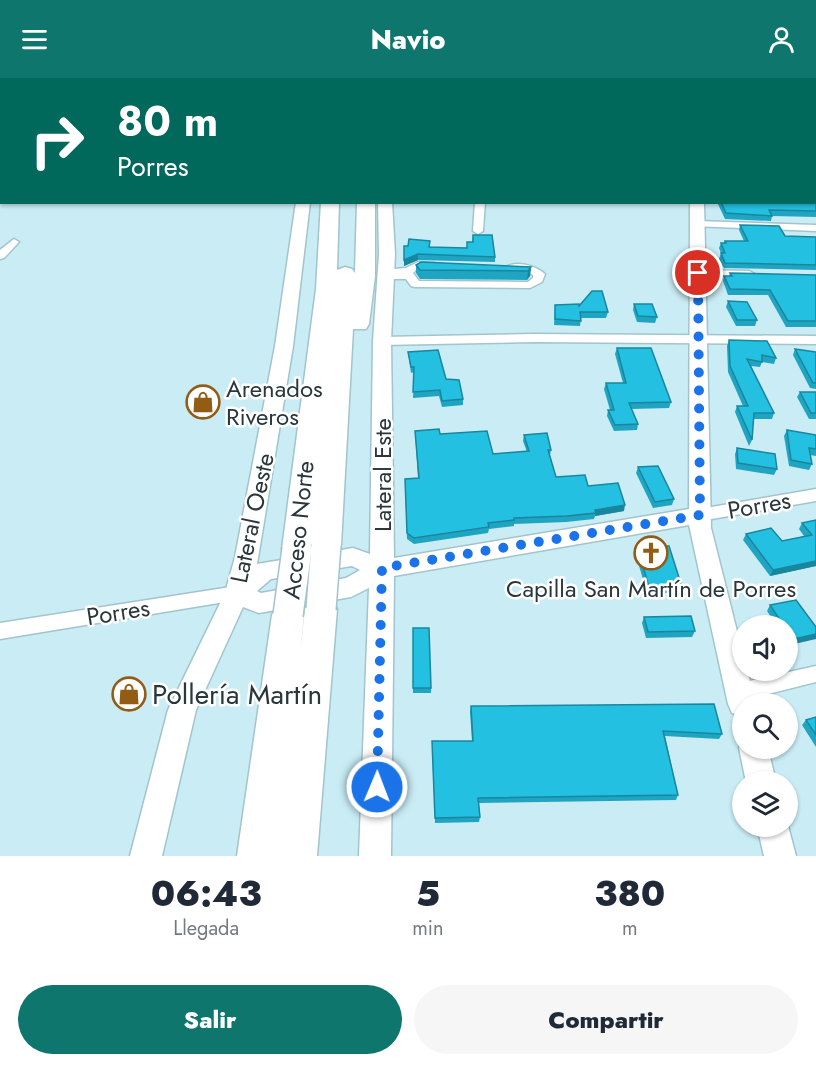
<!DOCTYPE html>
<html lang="es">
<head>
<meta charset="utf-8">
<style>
	body { margin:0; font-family:Jost,sans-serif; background:#f6f6f7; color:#1f2937; height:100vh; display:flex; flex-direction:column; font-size:22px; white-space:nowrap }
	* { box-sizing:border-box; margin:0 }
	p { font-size:20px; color:#747a83 }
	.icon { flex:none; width:33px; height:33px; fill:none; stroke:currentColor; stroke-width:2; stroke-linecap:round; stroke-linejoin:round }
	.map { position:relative; height:778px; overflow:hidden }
	.panel { display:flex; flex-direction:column; background:#fff; flex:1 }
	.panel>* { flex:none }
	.banner { position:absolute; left:0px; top:0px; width:816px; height:126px; box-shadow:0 2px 4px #0004; background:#00695c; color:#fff; overflow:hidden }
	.fabs { position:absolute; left:732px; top:537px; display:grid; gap:12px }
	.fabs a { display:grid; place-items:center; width:66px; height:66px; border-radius:50%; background:#fff; box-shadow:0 2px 4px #0004; font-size:30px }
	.pin { position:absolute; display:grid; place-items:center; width:51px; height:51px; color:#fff; margin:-26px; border:3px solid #fff; border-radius:50%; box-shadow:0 2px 6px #0007 }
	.me { position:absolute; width:66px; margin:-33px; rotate:1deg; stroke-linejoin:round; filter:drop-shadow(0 0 4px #0008) }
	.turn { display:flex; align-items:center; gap:21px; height:126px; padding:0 18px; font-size:27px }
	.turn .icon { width:78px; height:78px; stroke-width:2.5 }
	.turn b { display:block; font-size:42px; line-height:51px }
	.eta { display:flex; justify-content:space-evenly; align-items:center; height:102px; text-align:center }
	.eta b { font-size:36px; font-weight:800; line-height:42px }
	.action { display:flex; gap:12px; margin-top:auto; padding:12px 18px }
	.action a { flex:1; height:69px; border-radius:36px; background:#0f766e; color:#fff; font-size:24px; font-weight:800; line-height:69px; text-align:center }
	.action a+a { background:#f6f6f7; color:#1f2937 }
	header { display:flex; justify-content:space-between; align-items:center; height:78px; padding:0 18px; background:#0f766e; color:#fff; font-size:27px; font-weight:800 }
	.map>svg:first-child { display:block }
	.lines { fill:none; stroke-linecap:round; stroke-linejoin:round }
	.street-casing { stroke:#a2c4cd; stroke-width:3 }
	.secondary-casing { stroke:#a2c4cd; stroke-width:3 }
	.highway-casing { stroke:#a2c4cd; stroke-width:3 }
	.street { fill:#fff; fill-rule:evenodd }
	.secondary { fill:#fff; fill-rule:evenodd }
	.highway { fill:#fff; fill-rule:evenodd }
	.highway-bridge-casing { stroke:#a2c4cd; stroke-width:32; stroke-linecap:butt }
	.highway-bridge { stroke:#fff; stroke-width:29 }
	.wall { fill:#1fa5c2 }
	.shaded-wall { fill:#19869e }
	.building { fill:#24c0e1; stroke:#19869e; stroke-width:1.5 }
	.route { stroke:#1a73e8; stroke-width:10; stroke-dasharray:0 18 }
	.labels { text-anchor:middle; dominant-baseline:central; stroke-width:5; stroke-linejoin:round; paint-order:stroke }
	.poi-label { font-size:24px; fill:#29373a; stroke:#fff; text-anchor:start }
	.street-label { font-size:24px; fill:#29373a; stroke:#fff }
	.near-poi-label { font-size:28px; fill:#29373a; stroke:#fff; text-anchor:start }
</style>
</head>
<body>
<header><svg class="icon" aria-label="menu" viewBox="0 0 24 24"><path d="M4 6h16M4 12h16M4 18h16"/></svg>Navio<svg class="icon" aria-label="person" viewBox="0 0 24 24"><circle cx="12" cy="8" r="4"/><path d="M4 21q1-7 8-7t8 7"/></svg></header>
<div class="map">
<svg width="816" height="778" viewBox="0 0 816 778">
	<rect width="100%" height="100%" fill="#c9ecf5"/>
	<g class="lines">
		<defs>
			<g id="street">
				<path d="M 26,0 L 34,0 L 25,2 Z"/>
				<rect x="729" y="0" width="8" height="2"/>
				<path d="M 0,20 L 2,20 L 0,25 Z"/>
				<path d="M 475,124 L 485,124 L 483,153 L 478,156 L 473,153 Z"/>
				<path d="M 697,143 L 816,147 L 816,153 L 693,148 L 692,146 Z"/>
				<path d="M 14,161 L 19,164 L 4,180 L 0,181 L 0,172 Z"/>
				<path d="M 418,184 L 435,185 L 441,188 L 435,191 L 416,192 L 413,195 L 419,203 L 528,204 L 533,200 L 533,197 L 528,194 L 506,192 L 504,190 C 515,182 535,187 545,196 L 542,204 L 530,210 L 415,209 L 411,208 L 406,201 L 385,201 L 379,198 L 382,192 L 406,190 Z"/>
				<path d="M 698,192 L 749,193 L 755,196 L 749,199 L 694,197 L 692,195 Z"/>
				<path d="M 534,256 L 816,258 L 816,266 L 534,264 L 382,267 L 376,263 L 382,259 Z"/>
				<path d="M 816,411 L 816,423 L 700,443 L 694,441 L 692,437 L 694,433 L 700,431 Z"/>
				<path d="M 237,508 L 243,510 L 246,515 L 243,520 L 237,522 L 0,561 L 0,545 Z"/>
				<path d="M 816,588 L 816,604 L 740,623 L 733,620 L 730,614 L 733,608 L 740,605 Z"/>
			</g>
			<g id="secondary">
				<path d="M 67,0 L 121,0 L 122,2 L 68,2 Z"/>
				<rect x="308" y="0" width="10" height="2"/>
				<rect x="366" y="0" width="10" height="2"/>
				<rect x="814" y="23" width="2" height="6"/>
				<path d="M 296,124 L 310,124 L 293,268 L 257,486 L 353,470 L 370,476 L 373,263 L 379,176 L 378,124 L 392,124 L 395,176 L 391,263 L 394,480 L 689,431 L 690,124 L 704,124 L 711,450 L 742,573 L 742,592 L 747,592 L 756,626 L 742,626 L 742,638 L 732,635 L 728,626 L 689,447 L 394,498 L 391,778 L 359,778 L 369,510 L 351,519 L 259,535 L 243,529 L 196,632 L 162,778 L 130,778 L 168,632 L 225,515 L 235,479 L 275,268 ZM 352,488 L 360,492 L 346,500 L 261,515 L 257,513 L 271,501 Z"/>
				<path d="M 742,661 L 742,670 L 768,670 L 776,704 L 746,704 L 739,670 Z"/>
				<path d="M 757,748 L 788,748 L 796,778 L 764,778 Z"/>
			</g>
			<g id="highway">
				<rect x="337" y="0" width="14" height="2"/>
				<path d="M 321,124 L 339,124 L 337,192 L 345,189 L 352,191 L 355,195 L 357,124 L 375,124 L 375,198 L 369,246 L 366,251 L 353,251 L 341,467 L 337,475 L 326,478 L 315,475 L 312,469 L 308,479 L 297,483 L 286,479 L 282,471 L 316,211 Z"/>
				<path d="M 321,518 L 332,522 L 337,531 L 317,778 L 237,778 L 272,537 L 277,528 L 288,524 L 299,528 L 304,537 L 300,576 L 305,531 L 310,522 Z"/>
			</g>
		</defs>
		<use href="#street" class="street-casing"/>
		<use href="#secondary" class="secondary-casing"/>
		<use href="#highway" class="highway-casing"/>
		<use href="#street" class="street"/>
		<use href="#secondary" class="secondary"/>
		<use href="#highway" class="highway"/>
		<defs>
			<g id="highway-bridge">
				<path d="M 321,531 L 326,467"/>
				<path d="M 288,537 L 297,471"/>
			</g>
		</defs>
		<use href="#highway-bridge" class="highway-bridge-casing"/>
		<use href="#highway-bridge" class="highway-bridge"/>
	</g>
	<g class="wall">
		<path d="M 816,108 L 816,139 L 772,138 L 771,143 L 725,141 L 717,124 L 814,124 Z"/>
		<path d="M 740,147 L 785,158 L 816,159 L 816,192 L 724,190 L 719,181 L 721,175 L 719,170 L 721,165 L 724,165 L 725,163 L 744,163 L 739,152 Z"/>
		<path d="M 473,157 L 495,179 L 495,184 L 418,182 L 404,188 L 404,168 L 467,170 L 472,164 Z"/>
		<path d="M 416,187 L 531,189 L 530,198 L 527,202 L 420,201 L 416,195 Z"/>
		<path d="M 730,195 L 816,197 L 816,249 L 786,249 L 768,217 L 728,217 L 723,203 L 724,198 L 729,198 Z"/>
		<path d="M 728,223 L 757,242 L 755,248 L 736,248 L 726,229 Z"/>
		<path d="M 634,226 L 657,239 L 655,245 L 637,244 L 633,232 Z"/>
		<path d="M 555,227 L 579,228 L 608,234 L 606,240 L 581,240 L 580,248 L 554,247 Z"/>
		<path d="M 729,262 L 776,280 L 774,286 L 762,284 L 760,289 L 751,288 L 774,335 L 772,341 L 753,341 L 752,362 L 749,368 L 735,334 L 737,328 L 743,328 L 728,294 L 727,268 Z"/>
		<path d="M 617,270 L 671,324 L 669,330 L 631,331 L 638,346 L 637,352 L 614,353 L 607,338 L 608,332 L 610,332 L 604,311 L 606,305 L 623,305 L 615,276 Z"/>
		<path d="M 795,271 L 816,274 L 816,311 L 810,310 L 793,277 Z"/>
		<path d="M 408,274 L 446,301 L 463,321 L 463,327 L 442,329 L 439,318 L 413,320 L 414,294 L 411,295 Z"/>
		<path d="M 800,314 L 816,314 L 816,341 L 809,341 L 797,319 Z"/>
		<path d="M 787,352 L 816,357 L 816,378 L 810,377 L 812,386 L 809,392 L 789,388 L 784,358 Z"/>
		<path d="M 415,353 L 440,356 L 493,376 L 527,374 L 523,363 L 524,357 L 551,372 L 550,377 L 556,399 L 588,408 L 624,433 L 595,438 L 594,441 L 566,444 L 514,446 L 514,448 L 489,451 L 488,455 L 414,466 L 407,461 L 405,401 L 418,400 Z"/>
		<path d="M 737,370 L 777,391 L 774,397 L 736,391 L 735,376 Z"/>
		<path d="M 638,389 L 674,421 L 672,427 L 653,430 L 636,395 Z"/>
		<path d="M 816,442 L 816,488 L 770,498 L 743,462 L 746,456 L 782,463 L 804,458 L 799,451 L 802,445 Z"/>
		<path d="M 637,468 L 682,509 L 680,515 L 647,515 L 635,474 Z"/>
		<path d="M 770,527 L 816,549 L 790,567 L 788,563 L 788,548 L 777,548 L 767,533 Z"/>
		<path d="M 644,539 L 695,553 L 692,559 L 646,560 L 642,545 Z"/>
		<path d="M 413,550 L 431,610 L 431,615 L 413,615 Z"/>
		<path d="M 471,628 L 722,656 L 719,661 L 665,658 L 678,717 L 676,722 L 479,725 L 480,739 L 479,744 L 435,745 L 432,669 L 472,663 L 470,634 Z"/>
		<path d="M 816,639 L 816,669 L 802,647 L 806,642 Z"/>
	</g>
	<g class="shaded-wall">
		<path d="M 418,176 L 418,182 L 404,188 L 404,182 Z"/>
		<path d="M 531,189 L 530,198 L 527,202 L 528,193 Z"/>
		<path d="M 625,427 L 624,433 L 595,438 L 596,435 L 595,432 Z"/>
		<path d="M 816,483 L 816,488 L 770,498 L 773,492 Z"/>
		<path d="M 816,556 L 816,561 L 790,567 L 794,561 Z"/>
	</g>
	<g class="building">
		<path d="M 814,108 L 816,108 L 816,133 L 769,132 L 772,138 L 726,135 L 721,124 L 814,124 Z"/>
		<path d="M 740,147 L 779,148 L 785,158 L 816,159 L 816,187 L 725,185 L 721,175 L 725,175 L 721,165 L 726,165 L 725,163 L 748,163 Z"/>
		<path d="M 473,157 L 492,157 L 495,179 L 418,176 L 404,182 L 404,168 L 408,168 L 409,161 L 430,163 L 429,169 L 467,170 L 467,164 L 473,164 Z"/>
		<path d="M 421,184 L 531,189 L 528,193 L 420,192 L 416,187 Z"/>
		<path d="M 730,195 L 816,197 L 816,243 L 788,243 L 770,212 L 730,211 L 724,198 L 732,198 Z"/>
		<path d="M 592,213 L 602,213 L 608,234 L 580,234 L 581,243 L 555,241 L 555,227 L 579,226 L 579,228 Z"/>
		<path d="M 728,223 L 747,224 L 757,242 L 737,242 Z"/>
		<path d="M 634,226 L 652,226 L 657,239 L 638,238 Z"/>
		<path d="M 729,262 L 767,263 L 776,280 L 762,277 L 762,284 L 747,281 L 774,335 L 754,335 L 752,362 L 737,328 L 748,328 L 730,288 Z"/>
		<path d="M 617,270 L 651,270 L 671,324 L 629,325 L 638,346 L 615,347 L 608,332 L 614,332 L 606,305 L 626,305 Z"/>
		<path d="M 795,271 L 816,274 L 816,305 L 813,305 Z"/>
		<path d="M 438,272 L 446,301 L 459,302 L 463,321 L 442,323 L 440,312 L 413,314 L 414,289 L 411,289 L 408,274 Z"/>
		<path d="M 800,314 L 816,314 L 816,335 L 811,335 Z"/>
		<path d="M 439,351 L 440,356 L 487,353 L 493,376 L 529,373 L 524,357 L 547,355 L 551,372 L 548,372 L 556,399 L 585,397 L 588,408 L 618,405 L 625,427 L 595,432 L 596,435 L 567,438 L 514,440 L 514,442 L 488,445 L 489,449 L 414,460 L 407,455 L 405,401 L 419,400 L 415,353 Z"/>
		<path d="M 787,352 L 816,357 L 816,371 L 809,370 L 812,386 L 791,382 Z"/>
		<path d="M 737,370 L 775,376 L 777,391 L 738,385 Z"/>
		<path d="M 658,388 L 674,421 L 655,424 L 638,389 Z"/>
		<path d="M 816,442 L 816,483 L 773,492 L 746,456 L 771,450 L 782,463 L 812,457 L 802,445 Z"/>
		<path d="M 637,468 L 669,468 L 682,509 L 649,509 Z"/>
		<path d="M 796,522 L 816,549 L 816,556 L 794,561 L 788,552 L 788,548 L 784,548 L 770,527 Z"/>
		<path d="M 691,538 L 695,553 L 648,554 L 644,539 Z"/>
		<path d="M 413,550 L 429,550 L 431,610 L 413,610 Z"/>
		<path d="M 714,626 L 722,656 L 663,653 L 678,717 L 478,720 L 480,739 L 435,740 L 432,663 L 473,663 L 471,628 Z"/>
		<path d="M 816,639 L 816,657 L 806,642 Z"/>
	</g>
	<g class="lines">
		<path class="route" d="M 377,709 L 382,490 L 700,437 L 698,195"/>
	</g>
	<defs>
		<symbol id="shop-ring" viewBox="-11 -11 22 22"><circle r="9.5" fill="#fff" stroke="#935c15" stroke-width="1.5"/><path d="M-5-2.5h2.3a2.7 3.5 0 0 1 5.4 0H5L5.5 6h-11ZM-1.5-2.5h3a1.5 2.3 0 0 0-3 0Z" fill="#935c15"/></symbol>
		<symbol id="church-ring" viewBox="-11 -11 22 22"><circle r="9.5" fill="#fff" stroke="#935c15" stroke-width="1.5"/><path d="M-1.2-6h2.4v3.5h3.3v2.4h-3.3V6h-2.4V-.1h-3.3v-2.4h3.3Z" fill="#935c15"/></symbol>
	</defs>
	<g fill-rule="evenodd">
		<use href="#shop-ring" x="184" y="305" width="38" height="38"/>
		<use href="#church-ring" x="632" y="456" width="38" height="38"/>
		<use href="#shop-ring" x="110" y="597" width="38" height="38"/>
	</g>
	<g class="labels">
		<g class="poi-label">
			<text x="226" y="310">Arenados<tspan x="226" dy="28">Riveros</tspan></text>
			<text x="651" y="510" text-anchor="middle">Capilla San Martín de Porres</text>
		</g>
		<g class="street-label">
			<text transform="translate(382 397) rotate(-90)">Lateral Este</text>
			<text transform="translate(759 427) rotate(-10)">Porres</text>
			<text transform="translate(252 440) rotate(-78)">Lateral Oeste</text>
			<text transform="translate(298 452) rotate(-84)">Acceso Norte</text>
			<text transform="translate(118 534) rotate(-9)">Porres</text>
		</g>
		<g class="near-poi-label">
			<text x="152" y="616">Pollería Martín</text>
		</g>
	</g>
</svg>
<div class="fabs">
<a><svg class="icon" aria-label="sound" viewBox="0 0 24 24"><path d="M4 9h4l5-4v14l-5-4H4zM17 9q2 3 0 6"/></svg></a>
<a><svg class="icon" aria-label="search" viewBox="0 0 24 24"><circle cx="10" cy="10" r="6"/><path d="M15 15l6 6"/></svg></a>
<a><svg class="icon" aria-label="layers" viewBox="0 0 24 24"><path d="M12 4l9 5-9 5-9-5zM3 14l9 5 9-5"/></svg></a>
</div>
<div class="pin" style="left:698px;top:195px;background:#d93025"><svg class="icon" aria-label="arrive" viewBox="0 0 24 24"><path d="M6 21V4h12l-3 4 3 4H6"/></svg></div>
<svg class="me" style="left:377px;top:709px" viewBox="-20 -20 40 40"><circle r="17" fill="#1a73e8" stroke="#fff" stroke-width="3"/><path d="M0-11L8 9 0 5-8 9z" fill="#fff"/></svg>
<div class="banner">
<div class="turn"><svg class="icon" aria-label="right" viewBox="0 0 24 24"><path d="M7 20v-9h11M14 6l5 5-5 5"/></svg><div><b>80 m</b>Porres</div></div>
</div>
</div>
<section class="panel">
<div class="eta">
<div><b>06:43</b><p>Llegada</p></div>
<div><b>5</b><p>min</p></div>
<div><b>380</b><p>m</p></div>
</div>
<div class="action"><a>Salir</a><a>Compartir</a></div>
</section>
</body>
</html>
